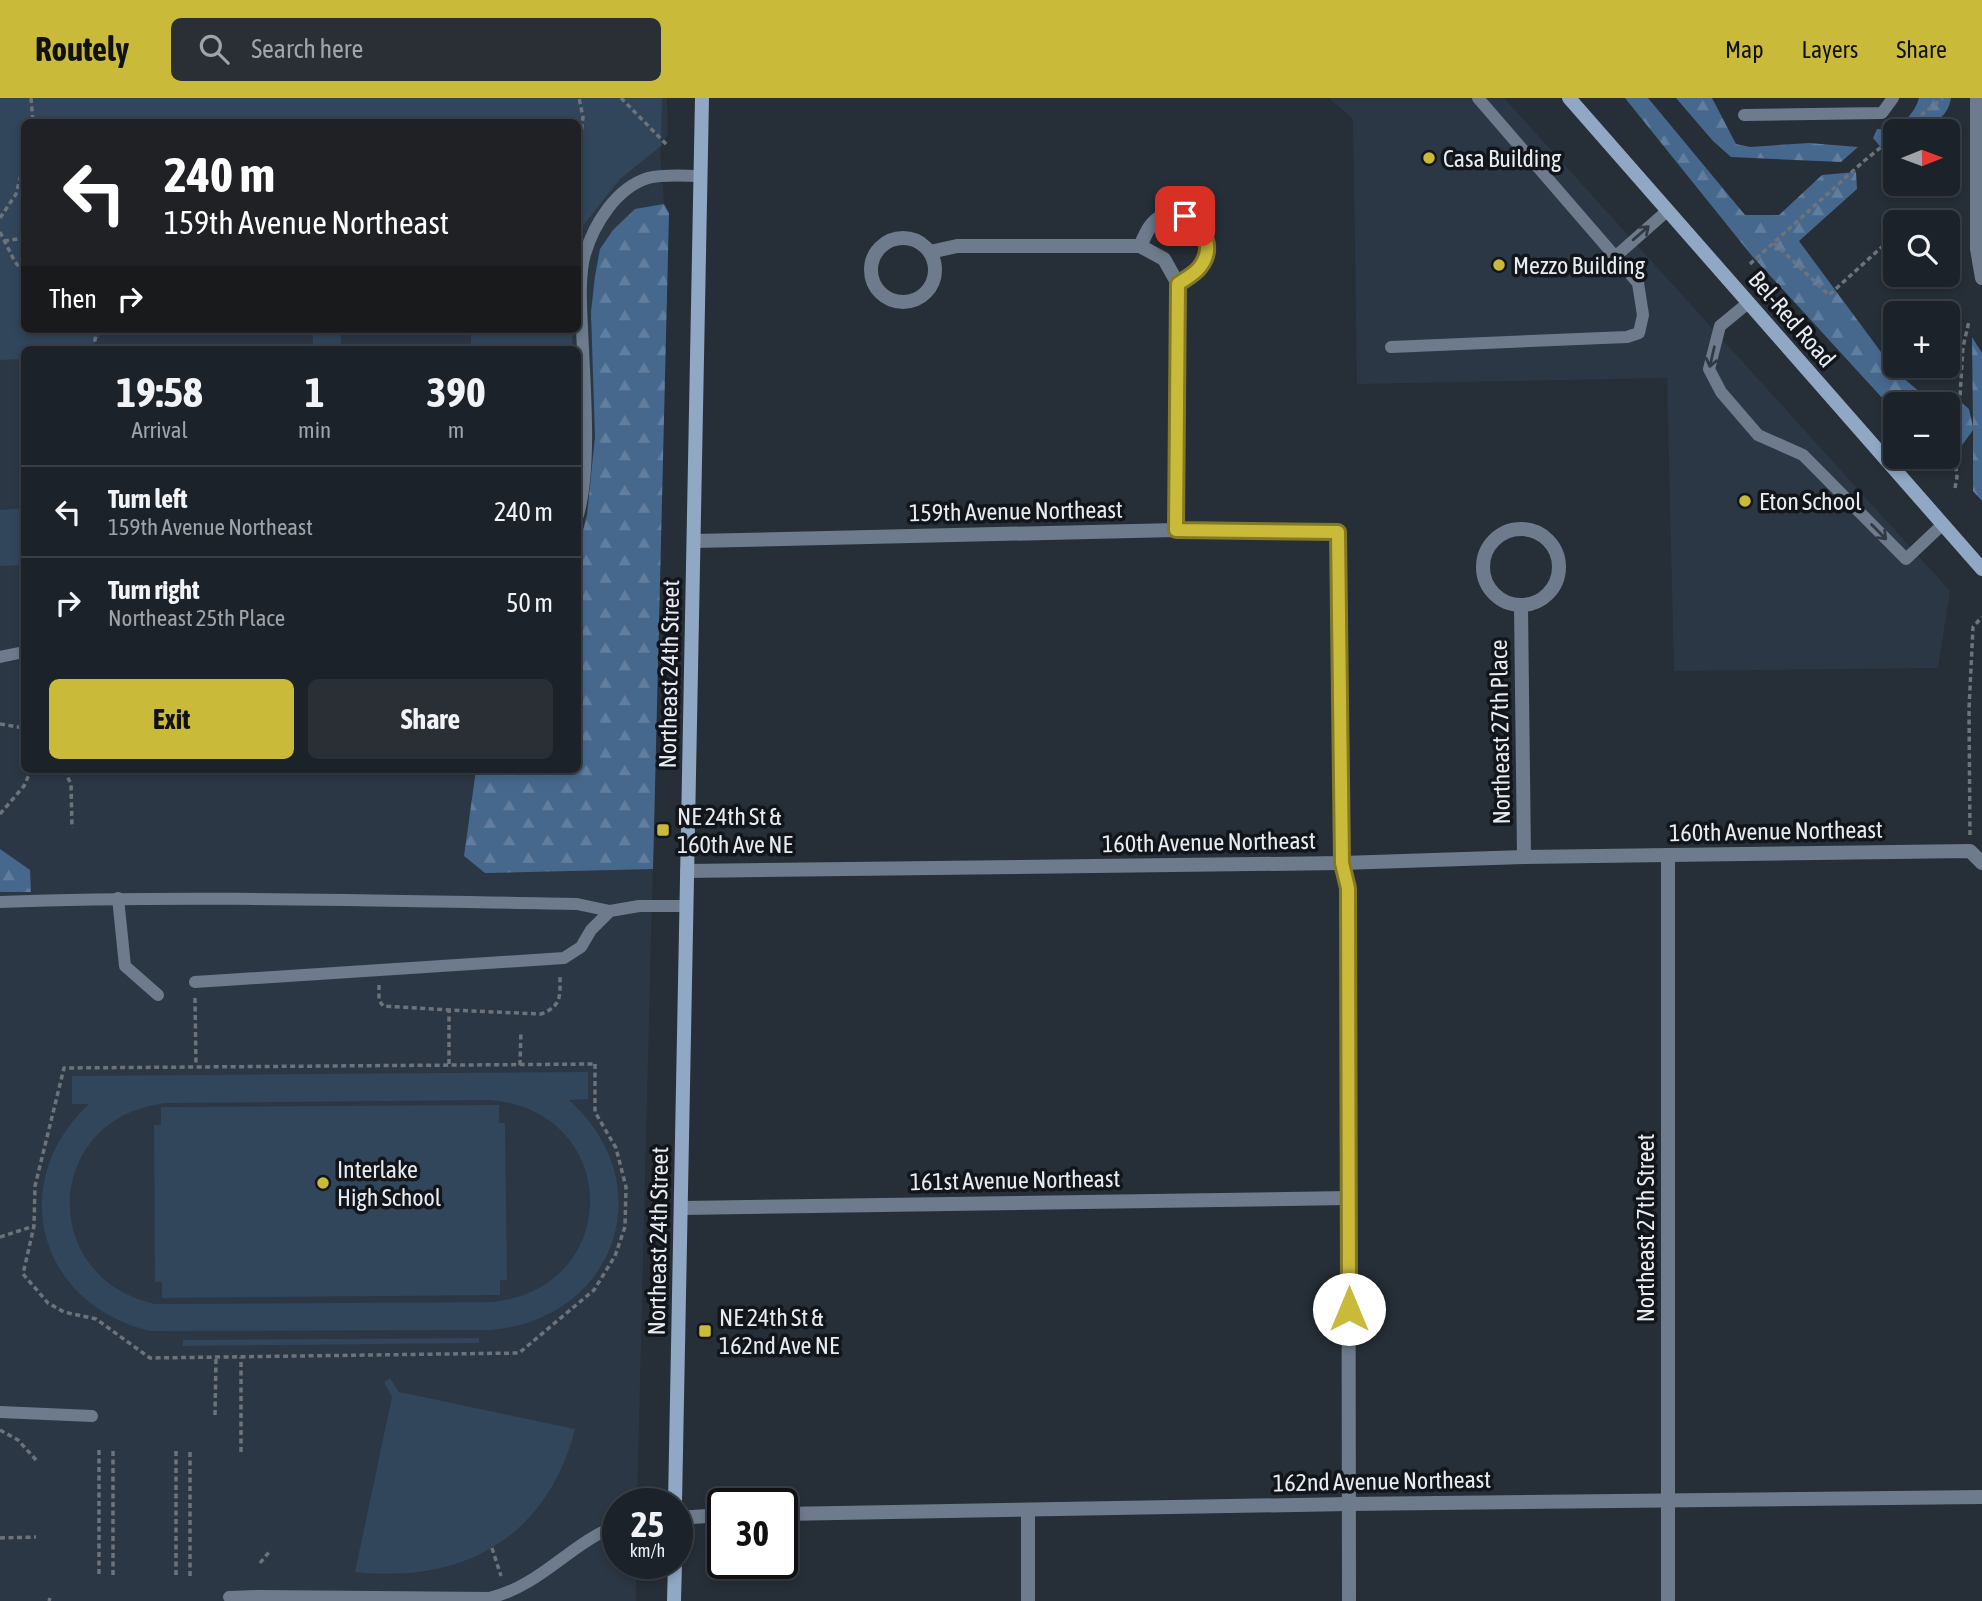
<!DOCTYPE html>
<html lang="en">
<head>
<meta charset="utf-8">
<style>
	body { margin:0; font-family:"Asap Condensed",sans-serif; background:#292f35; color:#f1f3f6; height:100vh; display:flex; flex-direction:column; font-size:26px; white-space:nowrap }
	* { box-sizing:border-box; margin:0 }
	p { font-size:23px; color:#a0a4a8 }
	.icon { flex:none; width:38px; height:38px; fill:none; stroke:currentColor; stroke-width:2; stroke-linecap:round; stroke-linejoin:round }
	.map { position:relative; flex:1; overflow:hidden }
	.side { position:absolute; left:21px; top:248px; width:560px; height:427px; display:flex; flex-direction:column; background:#1c2229; border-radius:10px; box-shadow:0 4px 10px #0003,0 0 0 2px #3a3f46 }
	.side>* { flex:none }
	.top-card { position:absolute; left:21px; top:21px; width:560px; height:214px; border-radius:10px; box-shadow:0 4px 10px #0003,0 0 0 2px #3a3f46; background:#202124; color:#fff; overflow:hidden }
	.needle { width:46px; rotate:89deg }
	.tools { position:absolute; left:1883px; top:21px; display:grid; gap:14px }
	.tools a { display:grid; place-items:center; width:77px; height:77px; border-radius:10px; background:#1c2229; box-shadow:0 4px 10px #0003,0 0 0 2px #3a3f46; font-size:35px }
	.speed { position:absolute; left:602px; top:1390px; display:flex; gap:14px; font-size:35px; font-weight:700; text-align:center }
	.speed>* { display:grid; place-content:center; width:91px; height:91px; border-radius:50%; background:#1c2229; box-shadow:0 4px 10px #0003,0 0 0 2px #3a3f46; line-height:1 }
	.speed small { font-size:18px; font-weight:400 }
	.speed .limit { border:4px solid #111; border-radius:10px; background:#fff; color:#111 }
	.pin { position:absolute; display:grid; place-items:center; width:60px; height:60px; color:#fff; margin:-30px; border-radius:14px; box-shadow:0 4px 10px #0006 }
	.me { position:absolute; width:77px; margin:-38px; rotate:0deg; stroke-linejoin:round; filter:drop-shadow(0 0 5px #0008) }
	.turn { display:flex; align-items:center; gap:24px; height:147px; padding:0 28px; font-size:32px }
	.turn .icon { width:91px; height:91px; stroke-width:2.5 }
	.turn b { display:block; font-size:49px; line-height:60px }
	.then { display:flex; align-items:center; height:66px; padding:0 28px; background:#0003; gap:14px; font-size:26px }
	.eta { display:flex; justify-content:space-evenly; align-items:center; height:119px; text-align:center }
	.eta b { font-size:42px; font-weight:700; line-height:49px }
	.button { display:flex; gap:14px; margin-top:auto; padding:14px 28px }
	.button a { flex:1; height:80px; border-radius:10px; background:#c9ba3a; color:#111; font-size:28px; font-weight:700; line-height:80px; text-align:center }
	.button a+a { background:#292f35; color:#f1f3f6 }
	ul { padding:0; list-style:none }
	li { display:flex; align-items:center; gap:21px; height:91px; padding:0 28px; border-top:2px solid #3a3f46 }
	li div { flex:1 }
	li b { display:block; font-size:26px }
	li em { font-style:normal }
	header { display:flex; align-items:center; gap:42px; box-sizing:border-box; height:98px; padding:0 35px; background:#c9ba3a; color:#111 }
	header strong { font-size:33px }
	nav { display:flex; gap:38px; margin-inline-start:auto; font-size:24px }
	.search { width:490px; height:63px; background:#292f35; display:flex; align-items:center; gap:18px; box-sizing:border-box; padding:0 24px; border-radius:10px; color:#a0a4a8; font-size:26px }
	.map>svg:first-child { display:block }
	.built { fill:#2c3745; fill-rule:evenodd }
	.green { fill:#31455b; fill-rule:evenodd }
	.forest { fill:url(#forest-firs) }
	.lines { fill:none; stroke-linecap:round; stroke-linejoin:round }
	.path { stroke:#6c737b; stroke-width:3.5; stroke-dasharray:5 3.5; stroke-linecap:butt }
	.service { stroke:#6d7b8c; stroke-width:12 }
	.minor { stroke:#6d7b8c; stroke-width:14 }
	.secondary { stroke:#90a8c3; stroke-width:14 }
	.oneway { stroke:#323942 }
	.route-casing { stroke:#837926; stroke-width:18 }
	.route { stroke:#c9ba3a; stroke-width:12 }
	.poi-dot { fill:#c9ba3a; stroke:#12161a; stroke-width:2.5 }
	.labels { text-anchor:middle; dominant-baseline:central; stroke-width:7; stroke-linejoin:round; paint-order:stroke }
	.poi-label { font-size:24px; fill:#e7ecf2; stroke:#12161a; text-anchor:start }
	.street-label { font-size:24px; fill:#e7ecf2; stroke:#12161a }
</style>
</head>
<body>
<header>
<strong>Routely</strong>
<div class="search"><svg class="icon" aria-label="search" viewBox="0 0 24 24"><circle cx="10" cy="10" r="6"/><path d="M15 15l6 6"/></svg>Search here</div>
<nav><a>Map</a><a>Layers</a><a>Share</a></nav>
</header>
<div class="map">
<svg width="1982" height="1503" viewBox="0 0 1982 1503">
	<defs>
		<pattern id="forest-firs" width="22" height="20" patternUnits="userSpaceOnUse" patternTransform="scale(1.75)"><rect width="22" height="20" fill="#47688d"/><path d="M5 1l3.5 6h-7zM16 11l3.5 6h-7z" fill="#627e9e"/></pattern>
	</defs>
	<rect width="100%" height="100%" fill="#262e37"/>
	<g class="built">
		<path d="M 0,0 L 667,0 L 668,36 L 660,51 L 664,106 L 669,115 L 637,1405 L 618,1405 L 618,1465 L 636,1465 L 636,1503 L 0,1503 ZM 24,24 L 578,24 L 578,231 L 24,231 ZM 24,252 L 578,252 L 578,672 L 24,672 Z"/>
		<path d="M 1329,0 L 1504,0 L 1950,493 L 1938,570 L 1674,573 L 1667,280 L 1357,286 L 1353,21 Z"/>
	</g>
	<g class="green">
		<path d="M 0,0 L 662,0 L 661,48 L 620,81 L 579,133 L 578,140 L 578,24 L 24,24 L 24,231 L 104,231 L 90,252 L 24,252 L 24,261 L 0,262 Z"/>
		<rect x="313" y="231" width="28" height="21"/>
		<path d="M 471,231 L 572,231 L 573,252 L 471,252 Z"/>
		<path d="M 24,410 L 24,467 L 0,468 L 0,412 Z"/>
		<path d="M 588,974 L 588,1001 L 569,1002 C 663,1086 616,1221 491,1232 L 150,1233 C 38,1206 5,1085 89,1006 L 72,1006 L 72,978 ZM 489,1002 C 623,1012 624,1192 491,1204 L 155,1206 C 34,1179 45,1015 169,1005 Z"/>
		<path d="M 499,1007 L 499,1025 L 505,1025 L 507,1182 L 500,1182 L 500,1197 L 162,1200 L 162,1184 L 155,1184 L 154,1027 L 161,1027 L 161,1009 Z"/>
		<path d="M 479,1240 L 479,1245 L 183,1248 L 183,1242 Z"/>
		<path d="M 390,1280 L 399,1294 L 575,1331 C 547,1440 463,1486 355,1474 L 392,1299 L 384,1284 Z"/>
	</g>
	<g class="forest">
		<path d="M 1625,0 L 1648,0 L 1745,117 L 1779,117 L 1822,77 L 1856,74 L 1857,91 L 1799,143 L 1895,273 L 1934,306 L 1895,306 L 1895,314 L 1752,158 Z"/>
		<path d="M 1676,0 L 1712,0 L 1736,46 L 1750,49 L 1809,45 L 1858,49 L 1841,64 L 1731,59 L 1713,43 Z"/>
		<path d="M 1919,0 L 1951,0 C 1947,27 1918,33 1895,33 L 1895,45 L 1883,52 L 1873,40 L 1877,31 L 1893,32 C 1905,23 1915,15 1919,0 Z"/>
		<path d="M 664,106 L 669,115 L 653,771 L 485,775 L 464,758 L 476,672 L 578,672 L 578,452 L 587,417 L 595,339 L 591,214 L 595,178 L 600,151 L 613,132 L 635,111 Z"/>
		<path d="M 1972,239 L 1982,255 L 1982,403 L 1973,393 L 1973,332 L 1947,368 L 1939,359 L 1948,359 L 1948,306 L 1941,306 L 1955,299 L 1969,311 L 1973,329 Z"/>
		<path d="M 0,751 L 30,772 L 31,794 L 0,794 Z"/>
	</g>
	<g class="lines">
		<g class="path">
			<path d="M 31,0 L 33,24"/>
			<path d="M 621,0 L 667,47"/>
			<path d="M 1901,33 L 1943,0"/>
			<path d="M 578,65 L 583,19 L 579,0"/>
			<path d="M 0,120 L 16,96 L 24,65"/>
			<path d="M 0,134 L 15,164 L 24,174"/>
			<path d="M 4,143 L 24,140"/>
			<path d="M 1774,145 L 1829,197 L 1895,137"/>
			<path d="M 1750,166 L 1864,63 L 1895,38"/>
			<path d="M 93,252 L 97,231"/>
			<path d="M 1955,390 L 1957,379 L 1953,345 L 1960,299 L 1963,249 L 1969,223"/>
			<path d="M 0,626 L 24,630"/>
			<path d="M 64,672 L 71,686 L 72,730"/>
			<path d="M 0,716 L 24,688 L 31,672"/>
			<path d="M 1970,737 L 1969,611 L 1973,529 L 1982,519"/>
			<path d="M 379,887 L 379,902 L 383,908 L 449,912"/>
			<path d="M 195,900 L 196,968"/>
			<path d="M 449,966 L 449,912 L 541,916 C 562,908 560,898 560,878"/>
			<path d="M 595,966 L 595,1014 L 616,1050 L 626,1089 L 625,1129 L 615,1158 L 594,1192 L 519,1255 L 150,1260 L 96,1221 L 64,1214 L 48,1205 L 23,1176 L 34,1128 L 35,1088 L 64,970 Z"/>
			<path d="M 520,967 L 521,933"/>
			<path d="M 0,1139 L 34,1128"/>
			<path d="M 215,1317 L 216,1260"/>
			<path d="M 0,1332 L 18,1342 L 37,1363"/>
			<path d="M 99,1352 L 99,1477"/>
			<path d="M 176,1353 L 176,1479"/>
			<path d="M 241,1354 L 241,1259"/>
			<path d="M 0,1440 L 36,1439"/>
			<path d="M 492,1450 L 501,1478"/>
			<path d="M 260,1465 L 270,1453"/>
			<path d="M 113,1477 L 113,1353"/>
			<path d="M 190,1478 L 190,1353"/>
			<path d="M 49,1503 L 50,1500"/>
		</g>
		<g class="service">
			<path d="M 1744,17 L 1882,15 L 1893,0"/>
			<path d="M 1616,158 L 1667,113"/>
			<path d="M 1748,205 L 1720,228 L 1709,271 L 1721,294 L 1758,337 L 1803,357 L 1906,461 L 1942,427"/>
			<path d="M 1391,249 L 1627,239 L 1639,235 L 1643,217 L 1638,185 L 1478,0"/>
			<path d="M 578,417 C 592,366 584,284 582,230 C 581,209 579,176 585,156 C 594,126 616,90 648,80 C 664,76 684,78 701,78"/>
			<path d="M 0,559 L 24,554"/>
			<path d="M 118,800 L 125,868 L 158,897"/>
			<path d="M 0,804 C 192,797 385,803 577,806 L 610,813"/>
			<path d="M 195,884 L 564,860 L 581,849 L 591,832 L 610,813 L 639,808 L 686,808"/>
			<path d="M 0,1314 L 92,1318"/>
			<path d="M 229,1499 L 259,1498"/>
			<path d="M 259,1503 L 259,1498 L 489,1500 C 541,1488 570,1445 618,1427"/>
		</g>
		<g class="minor">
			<path d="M 1977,0 L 1977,151 L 1982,180"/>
			<circle cx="903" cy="172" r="32"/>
			<path d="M 1140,148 C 1145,138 1149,126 1159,120 C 1188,101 1221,143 1200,169 C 1195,176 1185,181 1178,186"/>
			<path d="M 930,154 L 957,148 L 1140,148 L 1164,161 L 1178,186 L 1176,432"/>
			<circle cx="1521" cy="469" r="38"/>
			<path d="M 694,443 L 1176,432 L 1338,434 L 1342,765 L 1348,790 L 1349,1503"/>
			<path d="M 1521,508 L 1524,759"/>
			<path d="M 687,773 L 1342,765 L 1524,759 L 1970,753 L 1982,765"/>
			<path d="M 682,1110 L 1349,1100"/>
			<path d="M 1028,1413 L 1028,1503"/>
			<path d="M 782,1416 L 1349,1406 L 1982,1399"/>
			<path d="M 677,1420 L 723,1417"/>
			<path d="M 1668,1503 L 1668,757"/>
		</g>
		<g class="secondary">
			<path d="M 1569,0 L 1982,471"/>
			<path d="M 675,1405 L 702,0"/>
			<path d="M 674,1503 L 675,1465"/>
		</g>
	</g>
	<defs><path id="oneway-shaft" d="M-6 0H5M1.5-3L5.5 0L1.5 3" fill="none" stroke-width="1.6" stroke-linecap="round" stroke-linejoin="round" transform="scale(1.75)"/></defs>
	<g class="oneway">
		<use href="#oneway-shaft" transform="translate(1641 135) rotate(-41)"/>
		<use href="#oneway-shaft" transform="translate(1712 259) rotate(103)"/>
		<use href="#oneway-shaft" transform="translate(1879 434) rotate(45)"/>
	</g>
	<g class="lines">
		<defs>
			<path id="route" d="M 1185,118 C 1204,127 1215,150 1200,169 C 1195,176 1185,181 1178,186 L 1176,432 L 1338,434 L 1342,765 L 1348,790 L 1349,1211"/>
		</defs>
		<use href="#route" class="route-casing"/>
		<use href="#route" class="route"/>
	</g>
	<g class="poi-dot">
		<circle cx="1429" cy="60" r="7"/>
		<circle cx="1499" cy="167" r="7"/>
		<circle cx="1745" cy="403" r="7"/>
		<rect x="656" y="725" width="14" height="14" rx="3.5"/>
		<circle cx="323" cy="1085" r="7"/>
		<rect x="698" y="1226" width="14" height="14" rx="3.5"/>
	</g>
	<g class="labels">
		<g class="poi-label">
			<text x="1443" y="60">Casa Building</text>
			<text x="1513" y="167">Mezzo Building</text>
			<text x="1759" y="403">Eton School</text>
			<text x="677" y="718">NE 24th St &amp;<tspan x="677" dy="28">160th Ave NE</tspan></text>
			<text x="337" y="1071">Interlake<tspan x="337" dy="28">High School</tspan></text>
			<text x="719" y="1219">NE 24th St &amp;<tspan x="719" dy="28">162nd Ave NE</tspan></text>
		</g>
		<g class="street-label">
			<text transform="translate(1792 221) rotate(49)">Bel-Red Road</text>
			<text transform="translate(1016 413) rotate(-1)">159th Avenue Northeast</text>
			<text transform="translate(669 576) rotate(-89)">Northeast 24th Street</text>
			<text transform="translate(1500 634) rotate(-91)">Northeast 27th Place</text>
			<text transform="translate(1776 733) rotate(-1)">160th Avenue Northeast</text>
			<text transform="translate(1209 744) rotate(-1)">160th Avenue Northeast</text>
			<text transform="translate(1015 1082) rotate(-1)">161st Avenue Northeast</text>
			<text transform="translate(1645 1130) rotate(-90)">Northeast 27th Street</text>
			<text transform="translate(658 1143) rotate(-89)">Northeast 24th Street</text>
			<text transform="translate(1382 1383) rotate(-1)">162nd Avenue Northeast</text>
		</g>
	</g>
</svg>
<div class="tools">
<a><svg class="needle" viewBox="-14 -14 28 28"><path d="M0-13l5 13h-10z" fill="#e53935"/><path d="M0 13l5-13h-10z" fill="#a0a4a8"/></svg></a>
<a><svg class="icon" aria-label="search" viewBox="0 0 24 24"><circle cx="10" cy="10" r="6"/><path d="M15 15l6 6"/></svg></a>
<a>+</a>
<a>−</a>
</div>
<div class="speed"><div>25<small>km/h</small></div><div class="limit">30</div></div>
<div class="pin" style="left:1185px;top:118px;background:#d93025"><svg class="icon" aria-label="arrive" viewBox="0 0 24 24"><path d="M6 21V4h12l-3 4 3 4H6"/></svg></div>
<svg class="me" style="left:1349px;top:1211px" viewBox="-20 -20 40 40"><circle r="19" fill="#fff"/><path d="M0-13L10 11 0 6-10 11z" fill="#c9ba3a"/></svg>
<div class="top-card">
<div class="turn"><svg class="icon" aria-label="left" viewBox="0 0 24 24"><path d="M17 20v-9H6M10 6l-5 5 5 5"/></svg><div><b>240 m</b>159th Avenue Northeast</div></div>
<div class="then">Then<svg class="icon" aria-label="right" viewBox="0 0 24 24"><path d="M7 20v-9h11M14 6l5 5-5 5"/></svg></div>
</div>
<section class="side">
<div class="eta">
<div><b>19:58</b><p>Arrival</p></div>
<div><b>1</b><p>min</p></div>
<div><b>390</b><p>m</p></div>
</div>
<ul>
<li><svg class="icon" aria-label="left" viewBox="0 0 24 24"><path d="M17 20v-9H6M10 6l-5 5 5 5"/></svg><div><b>Turn left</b><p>159th Avenue Northeast</p></div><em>240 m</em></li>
<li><svg class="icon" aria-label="right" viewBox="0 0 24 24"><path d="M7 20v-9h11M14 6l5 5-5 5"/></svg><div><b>Turn right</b><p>Northeast 25th Place</p></div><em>50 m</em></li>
</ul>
<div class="button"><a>Exit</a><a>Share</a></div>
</section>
</div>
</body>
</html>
